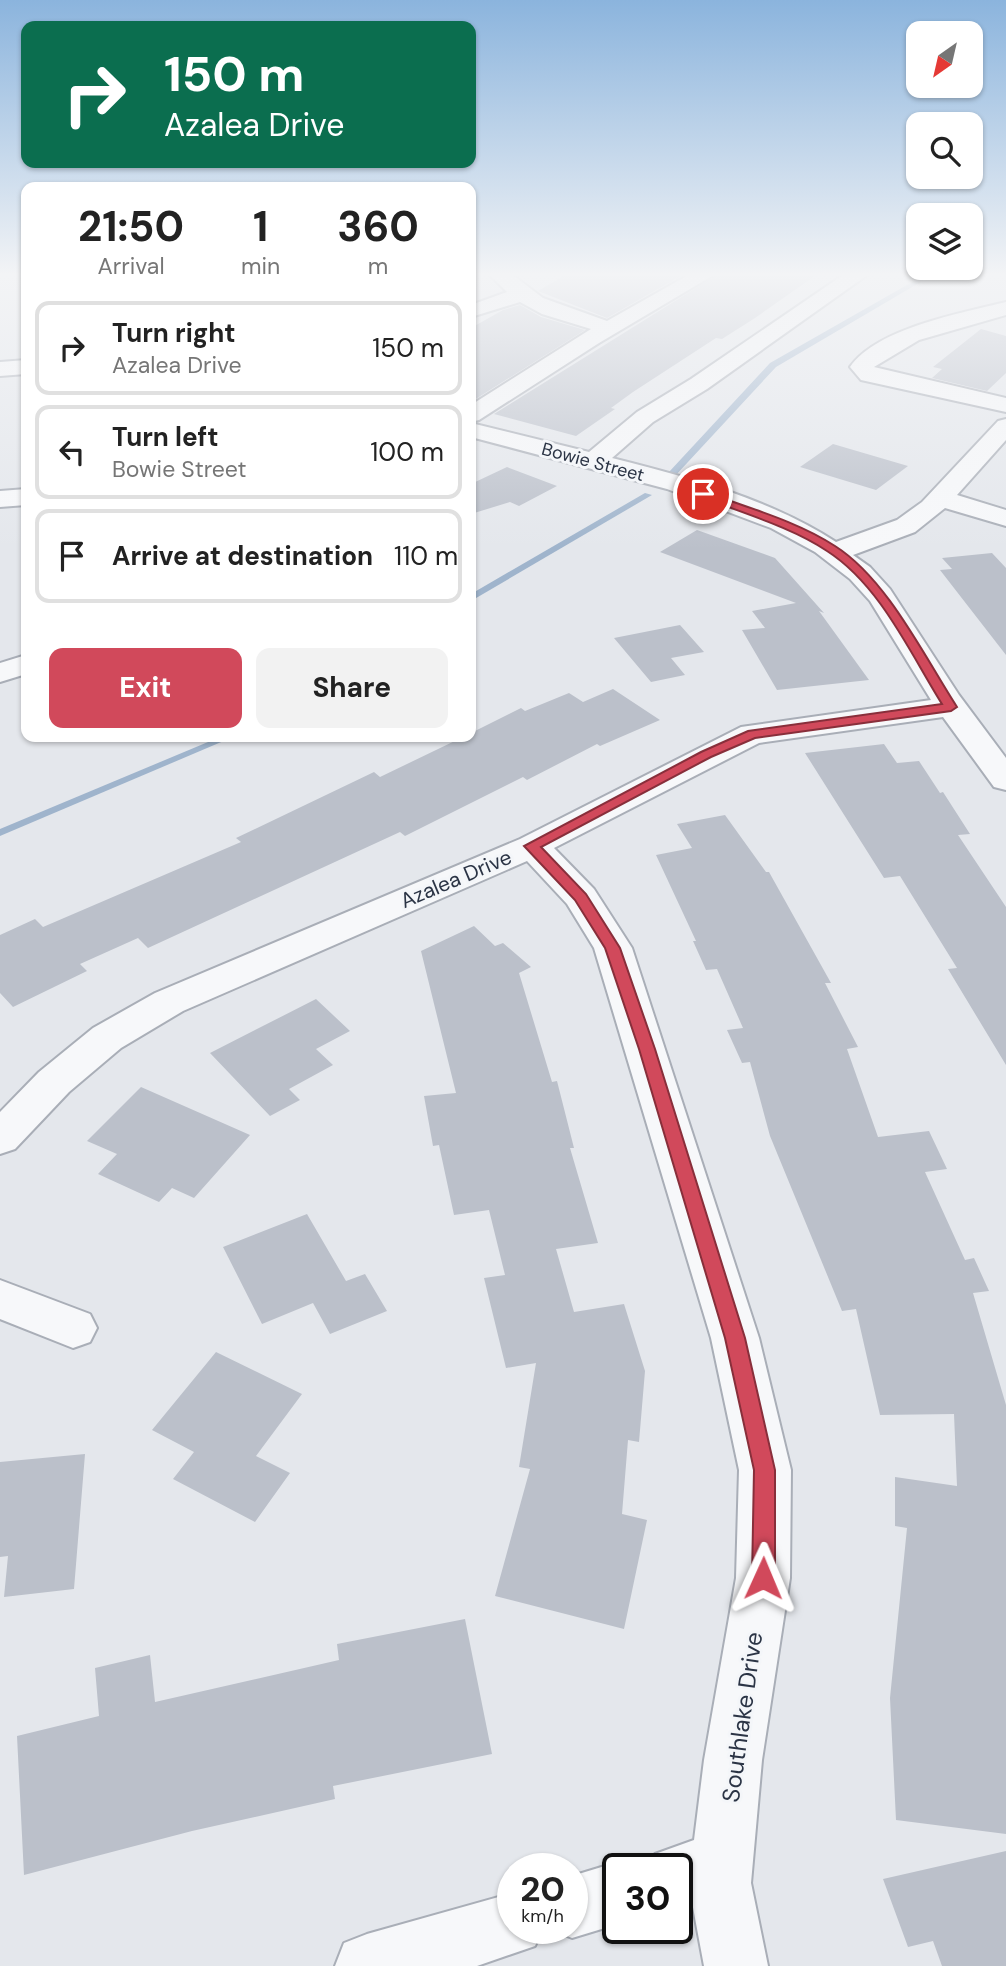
<!DOCTYPE html>
<html lang="en">
<head>
<meta charset="utf-8">
<style>
	body { margin:0; font-family:"DM Sans",sans-serif; background:#f2f2f2; color:#222; height:100vh; display:flex; flex-direction:column; font-size:26px; white-space:nowrap }
	* { box-sizing:border-box; margin:0 }
	p { font-size:23px; color:#767676 }
	.icon { flex:none; width:38px; height:38px; fill:none; stroke:currentColor; stroke-width:2; stroke-linecap:round; stroke-linejoin:round }
	.map { position:relative; flex:1; overflow:hidden }
	.drawer { position:absolute; left:21px; top:182px; width:455px; height:560px; display:flex; flex-direction:column; background:#fff; border-radius:14px; box-shadow:0 2px 5px #0004 }
	.drawer>* { flex:none }
	.banner { position:absolute; left:21px; top:21px; width:455px; height:147px; border-radius:14px; box-shadow:0 2px 5px #0004; background:#0b6e4f; color:#fff; overflow:hidden }
	.needle { width:46px; rotate:214deg }
	.controls { position:absolute; left:906px; top:21px; display:grid; gap:14px }
	.controls a { display:grid; place-items:center; width:77px; height:77px; border-radius:14px; background:#fff; box-shadow:0 2px 5px #0004; font-size:35px }
	.speed { position:absolute; left:497px; top:1853px; display:flex; gap:14px; font-size:35px; font-weight:700; text-align:center }
	.speed>* { display:grid; place-content:center; width:91px; height:91px; border-radius:50%; background:#fff; box-shadow:0 2px 5px #0004; line-height:1 }
	.speed small { font-size:18px; font-weight:400 }
	.speed .limit { border:4px solid #111; border-radius:10px; background:#fff; color:#111 }
	.pin { position:absolute; display:grid; place-items:center; width:60px; height:60px; color:#fff; margin:-30px; border:4px solid #fff; border-radius:50%; box-shadow:0 2px 7px #0007 }
	.me { position:absolute; width:77px; margin:-38px; rotate:1deg; stroke-linejoin:round; filter:drop-shadow(0 0 5px #0008) }
	.turn { display:flex; align-items:center; gap:24px; height:147px; padding:0 28px; font-size:32px }
	.turn .icon { width:91px; height:91px; stroke-width:2.5 }
	.turn b { display:block; font-size:49px; line-height:60px }
	.eta { display:flex; justify-content:space-evenly; align-items:center; height:119px; text-align:center }
	.eta b { font-size:42px; font-weight:700; line-height:49px }
	.action { display:flex; gap:14px; margin-top:auto; padding:14px 28px }
	.action a { flex:1; height:80px; border-radius:14px; background:#d1495b; color:#fff; font-size:28px; font-weight:700; line-height:80px; text-align:center }
	.action a+a { background:#f2f2f2; color:#222 }
	ul { padding:0; list-style:none }
	li { display:flex; align-items:center; gap:21px; height:94px; margin:0 14px 10px; padding:0 14px; border:4px solid #e0e0e0; border-radius:14px }
	li div { flex:1 }
	li b { display:block; font-size:26px }
	li em { font-style:normal }
	.map>svg:first-child { display:block }
	.lines { fill:none; stroke-linecap:round; stroke-linejoin:round }
	.stream { fill:#9fb4cc; fill-rule:evenodd }
	.building { fill:#bbc0ca }
	.minor-casing { stroke:#a9aeb7; stroke-width:4 }
	.minor { fill:#f7f8fa; fill-rule:evenodd }
	.route { fill:#d1495b; stroke:#882f3b; stroke-width:2 }
	.labels { text-anchor:middle; dominant-baseline:central; stroke-width:6; stroke-linejoin:round; paint-order:stroke }
	.far-street-label { font-size:18px; fill:#2b3445; stroke:#f4f6f9 }
	.street-label { font-size:21px; fill:#2b3445; stroke:#f4f6f9 }
	.near-street-label { font-size:24px; fill:#2b3445; stroke:#f4f6f9 }
</style>
</head>
<body>
<div class="map">
<svg width="1006" height="1966" viewBox="0 0 1006 1966">
	<rect width="100%" height="100%" fill="#e4e7ec"/>
	<g class="lines">
		<g class="stream">
			<path d="M 928,273 L 936,273 L 776,367 L 675,476 L 669,476 L 669,472 L 770,363 Z"/>
			<path d="M 645,493 L 652,495 L 471,601 L 471,594 Z"/>
			<path d="M 220,737 L 233,737 L 0,836 L 0,829 Z"/>
		</g>
	</g>
	<g class="building">
		<path d="M 569,273 L 686,273 L 607,318 L 538,291 Z"/>
		<path d="M 720,273 L 819,273 L 755,318 L 722,339 L 716,338 L 633,392 L 611,408 L 615,409 L 576,436 L 494,414 Z"/>
		<path d="M 520,305 L 541,317 L 585,330 L 471,402 L 471,328 L 503,310 Z"/>
		<path d="M 981,329 L 1006,336 L 1006,373 L 987,391 L 932,378 L 942,369 L 933,367 Z"/>
		<path d="M 833,444 L 908,466 L 876,490 L 800,467 Z"/>
		<path d="M 507,467 L 557,486 L 519,506 L 510,502 L 471,514 L 471,484 Z"/>
		<path d="M 697,530 L 775,558 L 824,613 L 819,611 L 869,680 L 777,690 L 742,630 L 765,628 L 752,611 L 796,603 L 660,552 Z"/>
		<path d="M 992,553 L 1006,568 L 1006,655 L 940,570 L 952,569 L 942,558 Z"/>
		<path d="M 680,625 L 704,652 L 671,658 L 685,675 L 651,682 L 614,638 Z"/>
		<path d="M 613,689 L 660,720 L 600,746 L 597,744 L 527,780 L 523,777 L 405,836 L 400,832 L 148,948 L 138,938 L 80,964 L 87,971 L 13,1007 L 0,993 L 0,935 L 35,919 L 43,927 L 241,842 L 236,838 L 374,772 L 380,777 L 463,737 L 471,737 L 471,733 L 521,708 L 525,711 L 569,693 L 583,702 Z"/>
		<path d="M 884,744 L 897,763 L 919,761 L 940,793 L 943,792 L 970,834 L 958,835 L 1006,907 L 1006,1065 L 948,969 L 957,968 L 900,876 L 884,878 L 805,753 Z"/>
		<path d="M 725,815 L 766,872 L 769,872 L 831,983 L 825,983 L 858,1047 L 847,1049 L 878,1137 L 929,1131 L 947,1169 L 925,1172 L 965,1260 L 974,1258 L 989,1291 L 973,1293 L 1006,1405 L 1006,1834 L 896,1820 L 890,1698 L 907,1528 L 895,1526 L 895,1477 L 957,1486 L 954,1414 L 880,1415 L 856,1309 L 842,1311 L 770,1136 L 750,1062 L 742,1063 L 727,1030 L 743,1028 L 717,969 L 706,970 L 693,941 L 696,941 L 656,855 L 692,848 L 677,824 Z"/>
		<path d="M 474,926 L 495,946 L 503,943 L 531,967 L 519,973 L 552,1082 L 557,1081 L 574,1148 L 570,1148 L 598,1243 L 556,1249 L 574,1312 L 624,1304 L 645,1371 L 639,1442 L 628,1440 L 622,1514 L 647,1520 L 624,1629 L 495,1596 L 530,1469 L 519,1467 L 536,1363 L 506,1368 L 484,1278 L 505,1275 L 489,1210 L 454,1215 L 439,1145 L 433,1146 L 424,1096 L 456,1093 L 421,951 Z"/>
		<path d="M 316,999 L 350,1031 L 316,1049 L 333,1065 L 289,1089 L 300,1100 L 270,1116 L 210,1053 Z"/>
		<path d="M 141,1087 L 250,1135 L 194,1198 L 172,1188 L 159,1202 L 98,1174 L 117,1154 L 87,1141 Z"/>
		<path d="M 307,1214 L 346,1281 L 365,1274 L 387,1311 L 330,1334 L 313,1303 L 262,1324 L 223,1247 Z"/>
		<path d="M 216,1352 L 302,1394 L 256,1456 L 290,1473 L 255,1522 L 173,1479 L 194,1452 L 152,1430 Z"/>
		<path d="M 85,1454 L 74,1589 L 4,1597 L 8,1556 L 0,1557 L 0,1462 Z"/>
		<path d="M 465,1619 L 492,1754 L 333,1786 L 335,1799 L 192,1831 L 24,1875 L 17,1736 L 99,1716 L 95,1668 L 150,1655 L 155,1702 L 339,1660 L 337,1644 Z"/>
		<path d="M 1006,1851 L 1006,1966 L 942,1966 L 933,1941 L 908,1947 L 883,1879 Z"/>
	</g>
	<g class="lines">
		<defs>
			<g id="minor">
				<path d="M 488,273 L 510,273 L 543,298 L 607,321 L 692,273 L 717,273 L 599,343 L 479,420 L 471,422 L 471,405 L 591,329 L 542,314 L 520,302 L 471,317 L 471,305 L 507,292 Z"/>
				<path d="M 846,273 L 870,273 L 707,389 L 653,422 L 612,458 C 688,477 770,499 836,542 L 897,520 L 922,502 L 998,421 L 1006,419 L 1006,440 L 957,495 L 1006,510 L 1006,526 L 945,508 L 915,532 L 853,555 L 870,567 L 890,589 L 959,695 L 1006,758 L 1006,790 L 994,787 L 943,717 L 759,743 L 554,848 L 594,889 L 632,948 L 759,1338 L 791,1470 L 790,1578 L 762,1760 L 751,1883 L 768,1966 L 704,1966 L 692,1902 L 677,1907 L 677,1869 L 649,1869 L 655,1854 L 694,1840 L 704,1760 L 736,1578 L 739,1470 L 711,1338 L 594,948 L 567,904 L 527,861 L 183,1011 L 121,1048 L 69,1092 L 15,1149 L 0,1154 L 0,1112 L 39,1072 L 93,1028 L 155,993 L 520,839 L 741,727 L 931,700 L 870,601 L 850,579 L 815,552 L 771,528 L 667,489 L 471,437 L 471,423 L 589,452 L 637,412 L 691,379 Z"/>
				<path d="M 1006,302 L 1006,315 L 919,340 L 874,367 L 1006,398 L 1006,412 L 861,380 L 850,367 C 877,328 962,313 1006,302 Z"/>
				<path d="M 26,360 L 26,374 L 0,376 L 0,362 Z"/>
				<path d="M 26,489 L 26,505 L 0,507 L 0,491 Z"/>
				<path d="M 26,655 L 26,674 L 0,682 L 0,663 Z"/>
				<path d="M 0,1280 L 90,1314 L 97,1328 L 90,1342 L 73,1348 L 0,1319 Z"/>
				<path d="M 618,1862 L 635,1869 L 618,1869 L 618,1924 L 572,1938 L 550,1929 L 572,1928 L 572,1876 Z"/>
				<path d="M 513,1893 L 513,1928 L 543,1928 L 535,1946 L 477,1966 L 335,1966 L 344,1943 L 367,1934 Z"/>
			</g>
		</defs>
		<use href="#minor" class="minor-casing"/>
		<use href="#minor" class="minor"/>
	</g>
	<linearGradient id="sky" x2="0" y2="1"><stop stop-color="#8bb4dd"/><stop offset="0.5" stop-color="#f3f4f6"/><stop offset="1" stop-color="#f3f4f6" stop-opacity="0"/></linearGradient>
	<rect width="1006" height="549" fill="url(#sky)"/>
	<path class="route" d="M 699,492 L 706,492 C 748,508 797,521 835,546 C 887,579 924,656 957,707 L 951,711 L 755,738 L 711,757 L 541,847 L 586,894 L 620,948 L 655,1049 L 745,1338 L 775,1470 L 775,1578 L 771,1585 L 763,1588 L 755,1585 L 752,1578 L 754,1470 L 725,1338 L 639,1049 L 605,948 L 575,900 L 524,846 L 701,752 L 748,731 L 942,704 C 910,653 880,585 827,551 C 792,527 739,512 699,496 Z"/>
	<g class="labels">
		<g class="far-street-label">
			<text transform="translate(593 462) rotate(15)">Bowie Street</text>
		</g>
		<g class="street-label">
			<text transform="translate(456 879) rotate(-23)">Azalea Drive</text>
		</g>
		<g class="near-street-label">
			<text transform="translate(742 1717) rotate(-82)">Southlake Drive</text>
		</g>
	</g>
</svg>
<div class="controls">
<a><svg class="needle" viewBox="-14 -14 28 28"><path d="M0-13l5 13h-10z" fill="#e53935"/><path d="M0 13l5-13h-10z" fill="#767676"/></svg></a>
<a><svg class="icon" aria-label="search" viewBox="0 0 24 24"><circle cx="10" cy="10" r="6"/><path d="M15 15l6 6"/></svg></a>
<a><svg class="icon" aria-label="layers" viewBox="0 0 24 24"><path d="M12 4l9 5-9 5-9-5zM3 14l9 5 9-5"/></svg></a>
</div>
<div class="speed"><div>20<small>km/h</small></div><div class="limit">30</div></div>
<div class="pin" style="left:703px;top:494px;background:#d93025"><svg class="icon" aria-label="arrive" viewBox="0 0 24 24"><path d="M6 21V4h12l-3 4 3 4H6"/></svg></div>
<svg class="me" style="left:763px;top:1578px" viewBox="-20 -20 40 40"><path d="M0-17L14 15 0 8-14 15z" fill="#d1495b" stroke="#fff" stroke-width="4"/></svg>
<div class="banner">
<div class="turn"><svg class="icon" aria-label="right" viewBox="0 0 24 24"><path d="M7 20v-9h11M14 6l5 5-5 5"/></svg><div><b>150 m</b>Azalea Drive</div></div>
</div>
<section class="drawer">
<div class="eta">
<div><b>21:50</b><p>Arrival</p></div>
<div><b>1</b><p>min</p></div>
<div><b>360</b><p>m</p></div>
</div>
<ul>
<li><svg class="icon" aria-label="right" viewBox="0 0 24 24"><path d="M7 20v-9h11M14 6l5 5-5 5"/></svg><div><b>Turn right</b><p>Azalea Drive</p></div><em>150 m</em></li>
<li><svg class="icon" aria-label="left" viewBox="0 0 24 24"><path d="M17 20v-9H6M10 6l-5 5 5 5"/></svg><div><b>Turn left</b><p>Bowie Street</p></div><em>100 m</em></li>
<li><svg class="icon" aria-label="arrive" viewBox="0 0 24 24"><path d="M6 21V4h12l-3 4 3 4H6"/></svg><div><b>Arrive at destination</b></div><em>110 m</em></li>
</ul>
<div class="action"><a>Exit</a><a>Share</a></div>
</section>
</div>
</body>
</html>
